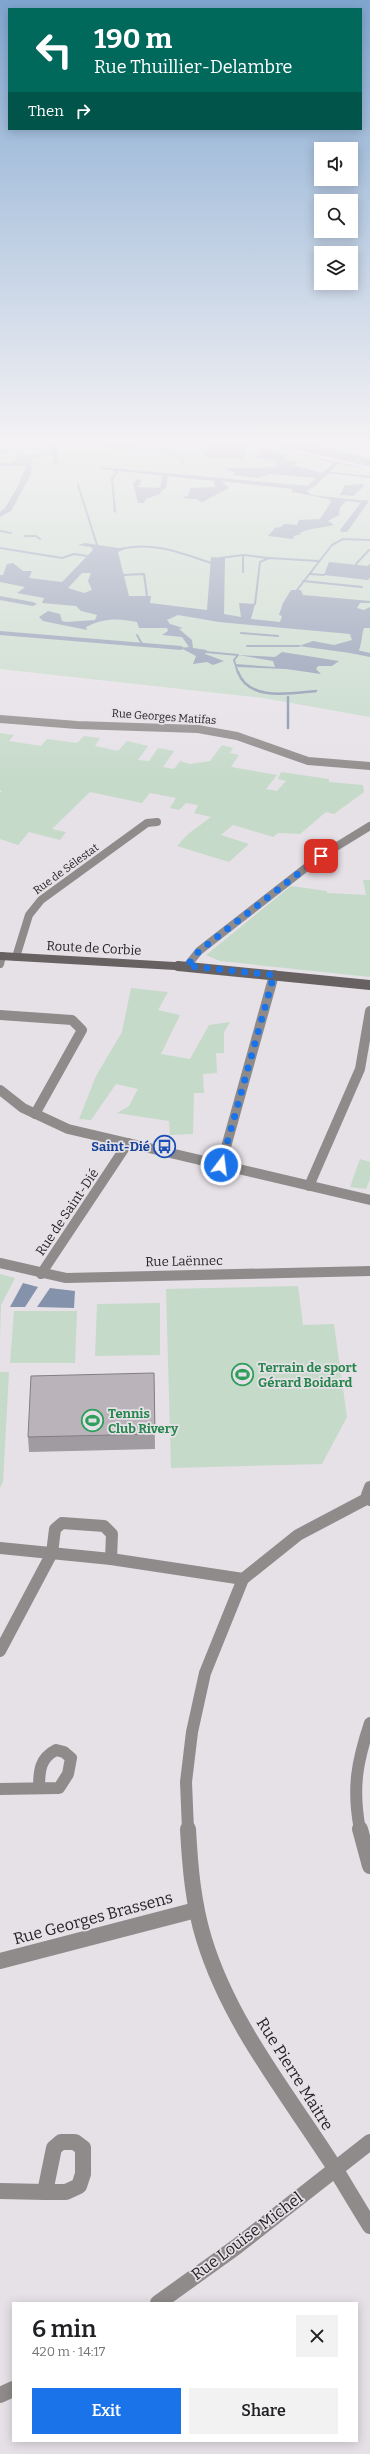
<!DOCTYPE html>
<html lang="en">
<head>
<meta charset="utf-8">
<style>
	body { margin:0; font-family:Bitter,serif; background:#f2f2f2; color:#202124; height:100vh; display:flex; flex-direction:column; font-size:15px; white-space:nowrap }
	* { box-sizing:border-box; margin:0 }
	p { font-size:13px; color:#757577 }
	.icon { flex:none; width:22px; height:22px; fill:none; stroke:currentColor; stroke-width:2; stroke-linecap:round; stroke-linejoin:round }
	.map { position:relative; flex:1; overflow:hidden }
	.drawer { position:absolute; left:12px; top:2302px; width:346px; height:140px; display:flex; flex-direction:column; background:#fff; border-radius:0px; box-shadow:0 2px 10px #0003 }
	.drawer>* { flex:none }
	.banner { position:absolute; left:8px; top:8px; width:354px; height:122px; border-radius:0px; box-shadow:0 2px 10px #0003; background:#00695c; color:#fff; overflow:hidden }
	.buttons { position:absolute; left:314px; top:142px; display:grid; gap:8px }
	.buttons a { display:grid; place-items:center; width:44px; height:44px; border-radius:0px; background:#fff; box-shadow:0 2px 10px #0003; font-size:20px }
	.pin { position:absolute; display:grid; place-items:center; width:34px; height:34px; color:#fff; margin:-17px; border-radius:8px; box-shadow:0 2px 6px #0006 }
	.me { position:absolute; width:44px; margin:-22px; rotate:15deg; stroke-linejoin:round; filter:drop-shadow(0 0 3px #0008) }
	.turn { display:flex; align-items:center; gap:14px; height:84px; padding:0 20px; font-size:18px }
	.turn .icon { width:52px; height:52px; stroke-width:2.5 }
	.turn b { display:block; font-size:28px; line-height:34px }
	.then { display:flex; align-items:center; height:38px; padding:0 20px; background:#0003; gap:8px; font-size:15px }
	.round { display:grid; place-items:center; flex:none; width:42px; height:42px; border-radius:0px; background:#f2f2f2 }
	.summary { display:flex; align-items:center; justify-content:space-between; height:68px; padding:0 20px }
	h1 { font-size:24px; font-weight:600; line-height:30px }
	.button { display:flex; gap:8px; margin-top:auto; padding:8px 20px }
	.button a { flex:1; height:46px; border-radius:0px; background:#1a73e8; color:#fff; font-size:16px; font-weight:600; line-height:46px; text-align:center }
	.button a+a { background:#f2f2f2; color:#202124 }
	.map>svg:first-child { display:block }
	.green { fill:#c5dac9 }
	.water { fill:#8592ac; fill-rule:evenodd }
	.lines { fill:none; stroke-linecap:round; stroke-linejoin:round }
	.stream-far1 { stroke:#8592ac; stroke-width:2 }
	.stream { stroke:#8592ac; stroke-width:2.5 }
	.canal { fill:#8592ac; fill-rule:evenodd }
	.street-far3 { stroke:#8f8b8b; stroke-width:8 }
	.street-far2 { stroke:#8f8b8b; stroke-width:10 }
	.street-far1 { stroke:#8f8b8b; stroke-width:12 }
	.street { stroke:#8f8b8b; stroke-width:16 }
	.secondary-far1 { stroke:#676162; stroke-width:8 }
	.secondary { stroke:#676162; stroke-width:10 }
	.wall { fill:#a09ba0 }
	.building { fill:#bab4ba; stroke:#827e82 }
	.route { stroke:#1a73e8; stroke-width:7; stroke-dasharray:0 12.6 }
	.labels { text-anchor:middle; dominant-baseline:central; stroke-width:3.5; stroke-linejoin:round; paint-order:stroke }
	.far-street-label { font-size:11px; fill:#262426; stroke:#e6e1e7 }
	.street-label { font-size:13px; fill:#262426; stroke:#e6e1e7 }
	.transit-label { font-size:13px; font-weight:bold; fill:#164399; stroke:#e6e1e7; text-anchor:end }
	.leisure-label { font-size:13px; font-weight:bold; fill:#27864d; stroke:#e6e1e7; text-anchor:start }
	.near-street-label { font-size:16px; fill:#262426; stroke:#e6e1e7 }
</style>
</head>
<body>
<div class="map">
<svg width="370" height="2454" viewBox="0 0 370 2454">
	<rect width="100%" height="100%" fill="#e6e1e7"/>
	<g class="green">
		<path d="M 0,444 L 357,444 L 348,454 L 310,445 L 291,452 L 370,470 L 370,717 L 263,698 L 0,669 Z"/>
		<path d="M 0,733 L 14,735 L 9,741 L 41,746 L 47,739 L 77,743 L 84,736 L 100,738 L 95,746 L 118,751 L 127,741 L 148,746 L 138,760 L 149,761 L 158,748 L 174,751 L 163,767 L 174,769 L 180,761 L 190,764 L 210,761 L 222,745 L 233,748 L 230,753 L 239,755 L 231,767 L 277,775 L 266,789 L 277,791 L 286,781 L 278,779 L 281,772 L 329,779 L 329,782 L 363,785 L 364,792 L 334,814 L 326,812 L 300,834 L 278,833 L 273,837 L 233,825 L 221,835 L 249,844 L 229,862 L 177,846 L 188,834 L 211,817 L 194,813 L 198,805 L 186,803 L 179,810 L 170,808 L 176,798 L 150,793 L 142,803 L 90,792 L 52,829 L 66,832 L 60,840 L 29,832 L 18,845 L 0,839 L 0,793 L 2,791 L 0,790 Z"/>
		<path d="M 363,880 L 370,880 L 370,977 L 220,961 L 206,955 L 291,886 L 327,891 L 327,893 L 366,895 Z"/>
		<path d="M 131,988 L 168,992 L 158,1010 L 180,1015 L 161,1054 L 190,1059 L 209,1025 L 230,1022 L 224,1032 L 224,1053 L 216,1053 L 217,1073 L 203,1074 L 204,1093 L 194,1093 L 193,1134 L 170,1135 L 169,1121 L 117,1113 L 129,1106 L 138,1089 L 116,1084 L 91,1120 L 79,1119 L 96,1076 L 122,1032 Z"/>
		<path d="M 360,1159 L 370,1162 L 370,1179 L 366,1189 L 350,1187 Z"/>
		<path d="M 0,1274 L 15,1278 L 1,1305 L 0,1340 Z"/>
		<path d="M 298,1286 L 303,1325 L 334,1324 L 347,1417 L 322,1464 L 171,1468 L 166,1289 Z"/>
		<path d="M 160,1303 L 160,1355 L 95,1356 L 97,1304 Z"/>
		<path d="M 14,1311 L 77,1311 L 75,1363 L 10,1363 Z"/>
		<path d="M 0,1372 L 9,1372 L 3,1482 L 0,1488 Z"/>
	</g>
	<g class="water">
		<path d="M 50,444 L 53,444 L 58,457 L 58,464 L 53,465 L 54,457 L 50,455 L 27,457 C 29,479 15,500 0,515 L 14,496 L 26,466 L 0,466 L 0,463 L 10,463 L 20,456 L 11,452 L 0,454 L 0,446 C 20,456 29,456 50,453 Z"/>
		<path d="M 212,444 L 246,446 L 248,450 L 242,459 L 203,457 Z"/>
		<path d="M 257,444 L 370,469 L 338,464 L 315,486 L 306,491 L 312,495 L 368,501 L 367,503 L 346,501 L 340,507 L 339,515 L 328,521 L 334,525 C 322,528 310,528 300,533 L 301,534 L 294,536 L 293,539 L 268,536 L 275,528 L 281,527 L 284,524 L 297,525 L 299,520 L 320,519 L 331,502 L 329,499 L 292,492 L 292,489 L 221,481 L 229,488 L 202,502 L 196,499 L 182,498 L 189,495 L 190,488 L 215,487 L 214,481 L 101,469 L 100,467 L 308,486 L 316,478 L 269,474 L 259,478 L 232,475 L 236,473 L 227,470 L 228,468 L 276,467 L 277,461 L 254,458 L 261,449 L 290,455 L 283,459 L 299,462 L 293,465 L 322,473 L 334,463 Z"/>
		<path d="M 274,444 L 307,444 L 370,458 L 370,467 Z"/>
		<path d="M 138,479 L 142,481 L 138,487 L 163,488 L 160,494 L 146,499 L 144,503 L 138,503 L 133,483 Z"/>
		<path d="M 362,484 L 364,486 L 353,496 L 340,495 L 345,485 Z"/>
		<path d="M 85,543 L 125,549 L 118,552 L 129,596 L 151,596 L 150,603 L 207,610 L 211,557 L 225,558 L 224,614 L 241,617 L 239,603 L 255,604 L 251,619 L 280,622 L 282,616 L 279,615 L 283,603 L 291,590 L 301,590 L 303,595 L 370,601 L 370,603 L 360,603 L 357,608 L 364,610 L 370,607 L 370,628 L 364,628 C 361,636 362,647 357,654 L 299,646 L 313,641 L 334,645 L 352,640 L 350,634 L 219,622 L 178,615 L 167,620 L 170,624 L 183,628 L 179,629 L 192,640 L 193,648 L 207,650 L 205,654 L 224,661 L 213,665 L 207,662 L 193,664 L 196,656 L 181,648 L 189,647 L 182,637 L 162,635 L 168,631 L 167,628 L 139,628 L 137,622 C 117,618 104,618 86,627 L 87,630 L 43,621 L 39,617 L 48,611 L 60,614 L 62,621 L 66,622 L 95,620 L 97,615 L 81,611 L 76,606 L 42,603 L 44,598 L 17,593 L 25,587 L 0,582 L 0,575 L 3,575 L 7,564 L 13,563 L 23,571 L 32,571 L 29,578 L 62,582 L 93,550 L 91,547 L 78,545 ZM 82,573 L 91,573 L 88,581 L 92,590 L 84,593 L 68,588 Z"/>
		<path d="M 329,562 L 368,566 L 370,563 L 370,578 L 368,580 L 324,575 Z"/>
		<path d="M 282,652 L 339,661 L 332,666 L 318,666 L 316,669 L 321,674 L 286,669 L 238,667 L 235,664 L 275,667 L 273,661 L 238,655 L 275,657 Z"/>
		<path d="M 23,1283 L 38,1287 L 25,1307 L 10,1307 Z"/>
		<path d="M 50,1288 L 75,1291 L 74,1308 L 37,1307 Z"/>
	</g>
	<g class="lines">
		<g class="stream-far1">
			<path d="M 109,447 L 158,449 L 185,459 L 181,464"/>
			<path d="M 325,472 L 370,477"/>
			<path d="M 78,485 L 97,545"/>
			<path d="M 115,512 L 112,478 L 117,472 L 115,470 L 118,470"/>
			<path d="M 0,531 L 11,533"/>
			<path d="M 25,536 L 36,536 L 40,539"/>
			<path d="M 0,548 L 62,558 L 74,554 L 87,556"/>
			<path d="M 120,549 C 152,541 181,553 211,563"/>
			<path d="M 243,555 L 243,572"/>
			<path d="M 220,558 L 243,555 L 268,558"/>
			<path d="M 356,564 L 369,550"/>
			<path d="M 310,574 L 324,575"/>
			<path d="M 123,575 L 144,574 L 147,596"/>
			<path d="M 303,581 L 362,587"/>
			<path d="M 299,592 L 297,590 L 332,545 L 343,539 L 370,540"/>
			<path d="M 255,604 L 260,562 L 269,558 L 318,561"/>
			<path d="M 241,633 L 278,636"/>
			<path d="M 137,635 L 142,644"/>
			<path d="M 247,646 L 299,646"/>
			<path d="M 206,652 L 238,655 L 234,660 L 238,673"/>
		</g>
		<g class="stream">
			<path d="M 238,672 C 249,702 291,693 316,691"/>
			<path d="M 288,697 L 288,728"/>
		</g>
		<g class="canal">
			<path d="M 50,444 L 56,444 L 58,453 L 32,458 L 31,474 L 11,511 L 0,517 L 0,512 L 5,508 L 25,474 L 26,457 L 51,452 Z"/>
			<path d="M 163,474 L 168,475 L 166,488 L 163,490 L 160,488 Z"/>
			<path d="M 363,500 L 369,501 L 347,532 L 341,532 L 340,530 Z"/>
			<path d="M 0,596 L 33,602 L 37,604 L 33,606 L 0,600 Z"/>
			<path d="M 0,631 L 181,646 L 185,648 L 181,650 L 0,635 Z"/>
			<path d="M 353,637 L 360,639 L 357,650 L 370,653 L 370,657 L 350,653 Z"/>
		</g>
		<g class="street-far3">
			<path d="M 0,719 L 77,725 L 198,729 L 237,736 L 308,761 L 370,766"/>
			<path d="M 16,957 L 29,915 L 41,900 L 147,823 L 157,822"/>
			<path d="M 0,964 L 2,956"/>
			<path d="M 187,966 L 199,951 L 321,856 L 370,826"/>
		</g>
		<g class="street-far2">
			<path d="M 0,1015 L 72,1020 L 82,1030 L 35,1114"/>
			<path d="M 0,1090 L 23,1108 L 68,1129 L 370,1200"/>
			<path d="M 221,1165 L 274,975"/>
			<path d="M 309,1186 L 360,1069 L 370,1011"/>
			<path d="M 0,1263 L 66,1278 L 370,1271"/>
			<path d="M 41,1274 L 128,1143"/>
		</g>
		<g class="street-far1">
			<path d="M 370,1487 L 367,1495 L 370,1500"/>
			<path d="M 0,1548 L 111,1559 L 243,1579"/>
			<path d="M 0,1651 L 52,1553 L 55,1529 L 62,1523 L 104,1526 L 112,1534 L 111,1559"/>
			<path d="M 0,1789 L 59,1788 L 68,1774 L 71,1758 L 64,1752 L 56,1750 C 40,1758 39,1771 39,1788"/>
			<path d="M 188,1830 L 186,1782 L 192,1732 L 205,1673 L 243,1579 L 298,1535 L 368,1498"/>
			<path d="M 360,1830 C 352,1788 357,1762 370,1723"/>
		</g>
		<g class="street">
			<path d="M 188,1829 C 190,1866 193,1903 204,1939 C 229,2021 283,2088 329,2159 C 343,2181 356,2204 370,2226"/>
			<path d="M 360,1829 L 370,1866"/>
			<path d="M 0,1961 L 196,1910"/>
			<path d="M 61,2142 L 75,2142 L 83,2148 L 83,2174 L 79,2186 L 66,2192 L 45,2192 L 54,2148 Z"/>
			<path d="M 0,2191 L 45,2192"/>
			<path d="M 158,2303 L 236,2247 L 370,2142"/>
			<path d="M 0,2395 L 13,2389"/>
		</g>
		<path class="secondary-far1" d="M 0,956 L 192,967"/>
		<path class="secondary" d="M 178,966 L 370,985"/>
	</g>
	<path class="wall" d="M 154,1373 L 155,1449 L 29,1452 L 28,1437 Z"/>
	<path class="building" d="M 154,1373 L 155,1434 L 28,1437 L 31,1376 Z"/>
	<linearGradient id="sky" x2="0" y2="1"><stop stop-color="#80a6d0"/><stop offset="0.56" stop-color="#f4f2f4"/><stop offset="1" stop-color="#f4f2f4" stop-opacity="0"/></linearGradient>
	<rect width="370" height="788" fill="url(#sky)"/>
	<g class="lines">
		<path class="route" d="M 221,1165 L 274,975 L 187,966 L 199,951 L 321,856"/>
	</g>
	<defs>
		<symbol id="bus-ring" viewBox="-11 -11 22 22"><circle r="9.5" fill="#e6e1e7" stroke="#1a4fb4" stroke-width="1.5"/><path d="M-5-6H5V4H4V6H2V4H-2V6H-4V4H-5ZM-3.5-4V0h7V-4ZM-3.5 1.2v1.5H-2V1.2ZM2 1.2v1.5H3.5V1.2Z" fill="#1a4fb4"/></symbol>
		<symbol id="stadium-ring" viewBox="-11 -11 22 22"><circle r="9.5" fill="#e6e1e7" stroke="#2e9e5b" stroke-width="1.5"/><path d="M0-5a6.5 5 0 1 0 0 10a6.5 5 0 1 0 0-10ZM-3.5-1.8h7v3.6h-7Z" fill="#2e9e5b"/></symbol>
	</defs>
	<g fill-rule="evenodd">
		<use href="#bus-ring" x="152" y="1134" width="25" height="25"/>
		<use href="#stadium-ring" x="230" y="1362" width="25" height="25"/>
		<use href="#stadium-ring" x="80" y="1408" width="25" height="25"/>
	</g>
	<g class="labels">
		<g class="far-street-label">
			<text transform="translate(164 717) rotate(4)">Rue Georges Matifas</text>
			<text transform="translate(66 869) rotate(-36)">Rue de Sélestat</text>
		</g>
		<g class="street-label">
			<text transform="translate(94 948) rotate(3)">Route de Corbie</text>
			<text transform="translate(67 1212) rotate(-56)">Rue de Saint-Dié</text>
			<text transform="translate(184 1261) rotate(-1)">Rue Laënnec</text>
		</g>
		<g class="transit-label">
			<text x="150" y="1146">Saint-Dié</text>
		</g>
		<g class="leisure-label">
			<text x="258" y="1367">Terrain de sport<tspan x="258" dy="15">Gérard Boidard</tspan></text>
			<text x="108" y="1413">Tennis<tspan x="108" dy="15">Club Rivery</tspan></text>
		</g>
		<g class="near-street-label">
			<text transform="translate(93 1918) rotate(-15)">Rue Georges Brassens</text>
			<text transform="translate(295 2074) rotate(58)">Rue Pierre Maitre</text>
			<text transform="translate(247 2236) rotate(-37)">Rue Louise Michel</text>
		</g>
	</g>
</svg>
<div class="buttons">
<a><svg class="icon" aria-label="sound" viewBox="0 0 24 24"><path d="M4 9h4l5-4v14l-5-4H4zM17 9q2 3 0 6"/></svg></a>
<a><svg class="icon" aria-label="search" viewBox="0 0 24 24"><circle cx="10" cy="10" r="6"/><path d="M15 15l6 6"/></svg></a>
<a><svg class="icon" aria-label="layers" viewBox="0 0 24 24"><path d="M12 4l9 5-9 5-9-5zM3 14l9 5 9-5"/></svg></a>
</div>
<div class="pin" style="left:321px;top:856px;background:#d93025"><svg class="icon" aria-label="arrive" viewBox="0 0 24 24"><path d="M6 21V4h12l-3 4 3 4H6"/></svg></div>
<svg class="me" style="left:221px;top:1165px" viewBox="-20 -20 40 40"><circle r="17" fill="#1a73e8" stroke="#fff" stroke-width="3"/><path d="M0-11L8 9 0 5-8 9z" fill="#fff"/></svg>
<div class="banner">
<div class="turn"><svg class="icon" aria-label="left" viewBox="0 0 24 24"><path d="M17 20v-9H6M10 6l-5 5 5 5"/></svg><div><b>190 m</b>Rue Thuillier-Delambre</div></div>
<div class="then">Then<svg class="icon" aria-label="right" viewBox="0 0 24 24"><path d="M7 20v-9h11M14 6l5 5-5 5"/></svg></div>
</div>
<section class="drawer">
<div class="summary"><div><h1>6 min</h1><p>420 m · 14:17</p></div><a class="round"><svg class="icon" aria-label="close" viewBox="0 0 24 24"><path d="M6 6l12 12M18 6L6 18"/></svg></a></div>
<div class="button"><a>Exit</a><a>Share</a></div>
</section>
</div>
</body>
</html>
